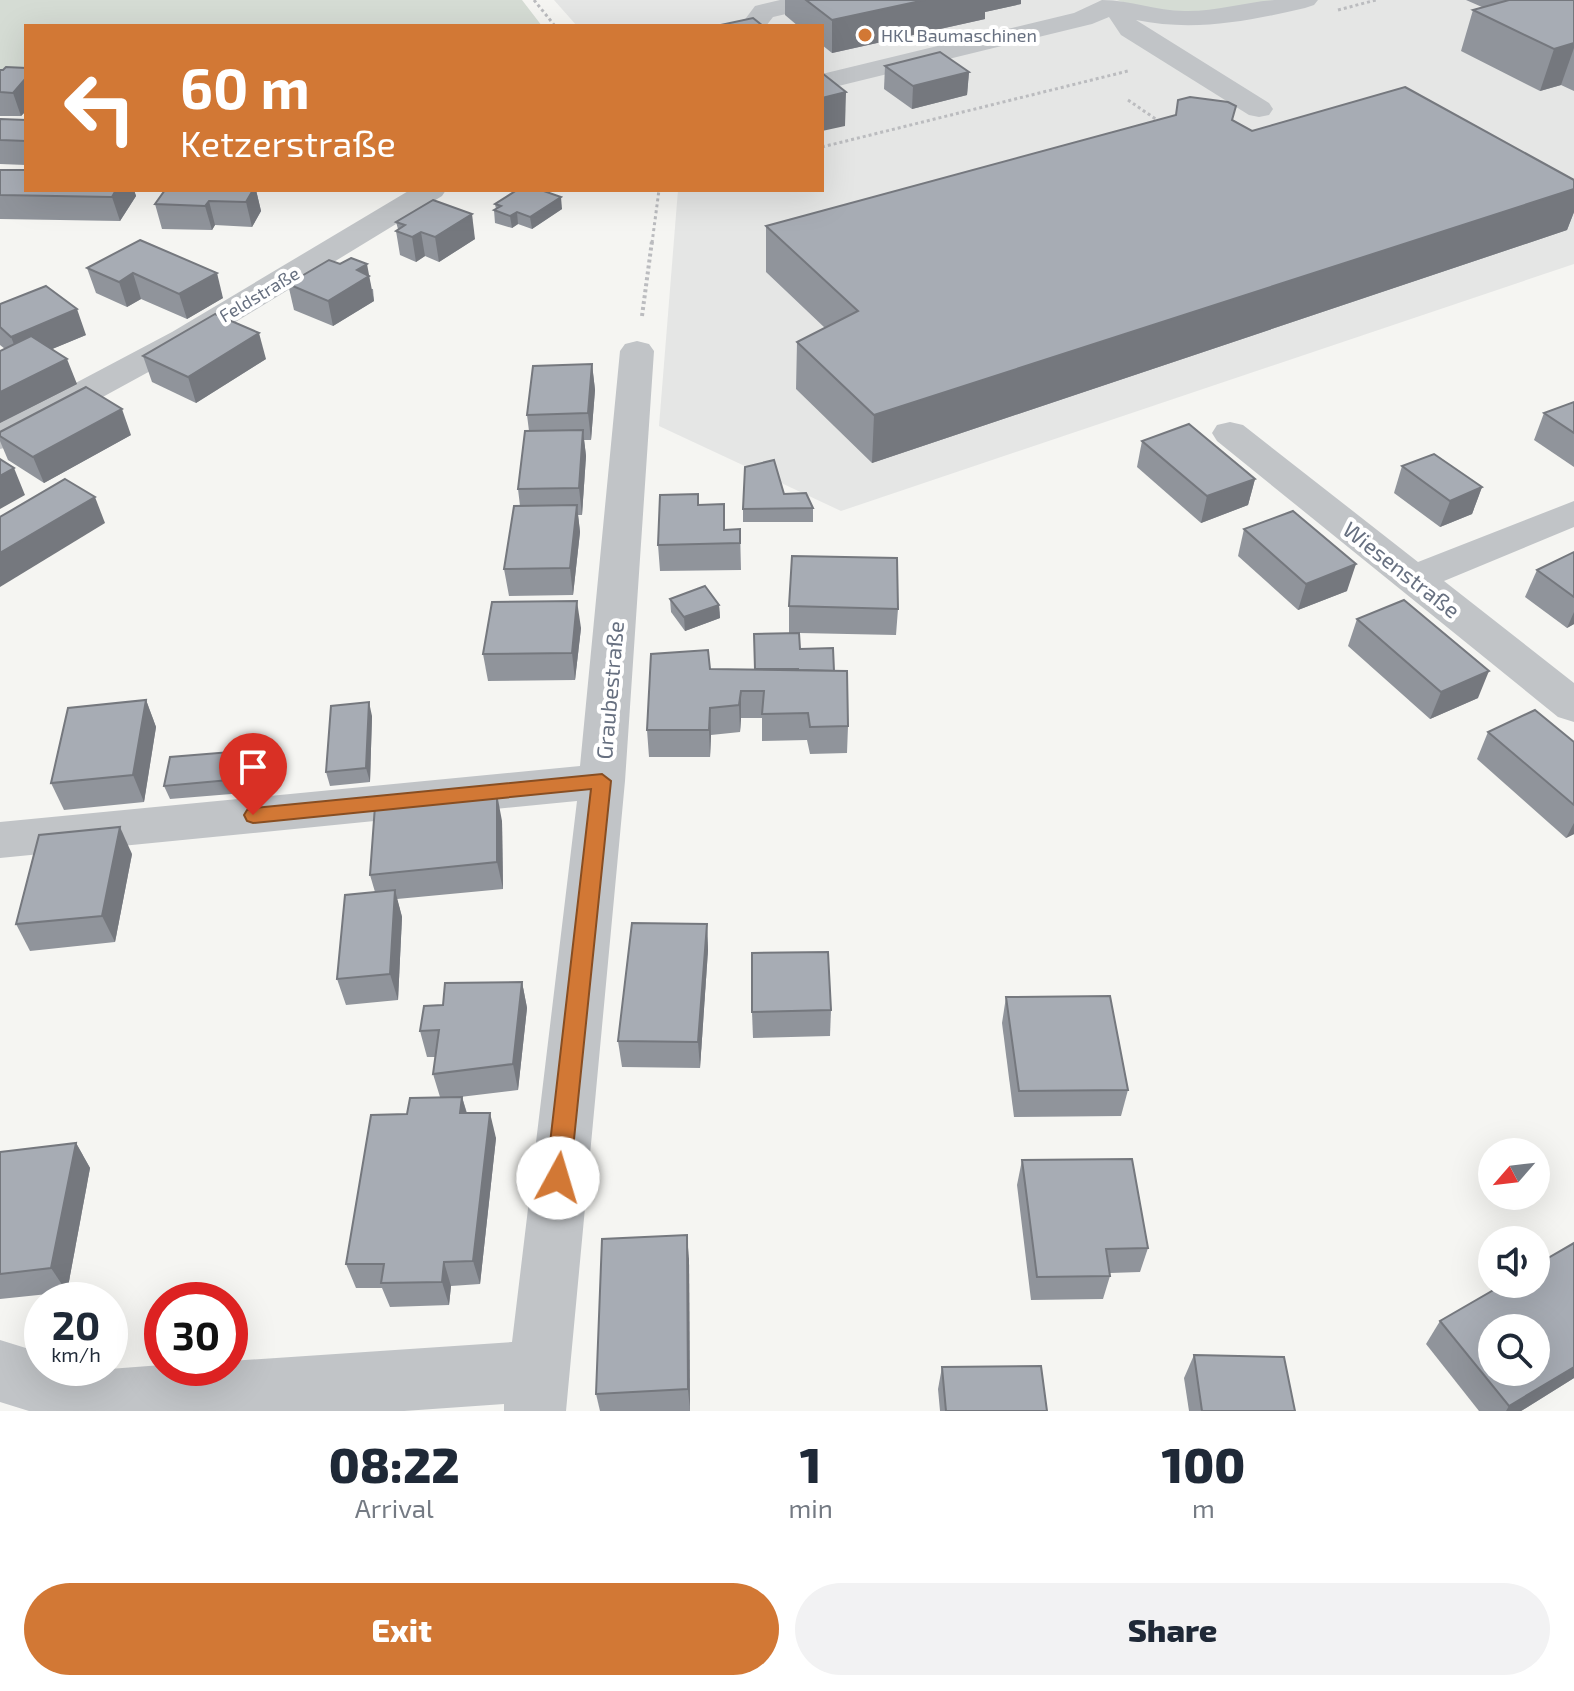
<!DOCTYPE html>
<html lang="en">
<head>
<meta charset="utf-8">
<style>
	body { margin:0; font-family:"Exo 2",sans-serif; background:#f2f2f3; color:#1f2937; height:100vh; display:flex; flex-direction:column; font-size:30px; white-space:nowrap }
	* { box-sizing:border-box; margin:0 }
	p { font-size:26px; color:#747a83 }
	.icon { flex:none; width:44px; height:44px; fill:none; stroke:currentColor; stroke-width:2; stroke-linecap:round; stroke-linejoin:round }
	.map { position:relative; height:1411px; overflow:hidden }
	.panel { display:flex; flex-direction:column; background:#fff; flex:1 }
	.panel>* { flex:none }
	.banner { position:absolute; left:24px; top:24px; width:800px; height:168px; border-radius:0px; box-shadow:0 8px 32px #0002; background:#d27835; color:#fff; overflow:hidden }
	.needle { width:52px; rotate:242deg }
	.buttons { position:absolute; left:1478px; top:1138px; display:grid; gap:16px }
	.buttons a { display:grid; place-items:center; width:72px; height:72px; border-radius:50%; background:#fff; box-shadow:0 8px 32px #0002; font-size:40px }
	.speed { position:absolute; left:24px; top:1282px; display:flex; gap:16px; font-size:40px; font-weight:700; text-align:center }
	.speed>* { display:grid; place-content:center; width:104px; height:104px; border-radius:50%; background:#fff; box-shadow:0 8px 32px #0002; line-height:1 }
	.speed small { font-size:20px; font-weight:400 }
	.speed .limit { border:12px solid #d22; background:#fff; color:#111 }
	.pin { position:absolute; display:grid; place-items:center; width:68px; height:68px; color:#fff; margin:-82px -34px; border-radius:50% 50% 50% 0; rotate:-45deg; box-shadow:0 0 8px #0007 }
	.pin .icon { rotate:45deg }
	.me { position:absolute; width:88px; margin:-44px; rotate:6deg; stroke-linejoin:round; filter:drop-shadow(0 0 6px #0008) }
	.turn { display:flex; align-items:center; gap:28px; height:168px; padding:0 24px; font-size:36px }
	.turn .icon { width:104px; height:104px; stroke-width:2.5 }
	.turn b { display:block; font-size:56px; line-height:68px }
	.eta { display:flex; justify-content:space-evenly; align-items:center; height:136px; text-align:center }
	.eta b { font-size:48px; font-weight:800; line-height:56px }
	.button { display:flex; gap:16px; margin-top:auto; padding:16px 24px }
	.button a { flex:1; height:92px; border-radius:48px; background:#d27835; color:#fff; font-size:32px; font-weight:800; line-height:92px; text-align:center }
	.button a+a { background:#f2f2f3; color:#1f2937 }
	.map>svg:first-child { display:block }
	.built { fill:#e5e6e5 }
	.green { fill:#d5dcd4 }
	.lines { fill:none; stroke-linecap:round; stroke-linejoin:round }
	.path-far1 { stroke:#bbbcbf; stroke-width:3; stroke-dasharray:3 3; stroke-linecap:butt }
	.path { stroke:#bbbcbf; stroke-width:4; stroke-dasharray:3 3; stroke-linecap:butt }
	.minor { fill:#c1c4c7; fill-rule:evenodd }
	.wall { fill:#90949b }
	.shaded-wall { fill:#75787e }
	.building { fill:#a7acb4; stroke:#75787e; stroke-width:2; fill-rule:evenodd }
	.route { fill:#d27835; stroke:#884e22; stroke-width:2 }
	.poi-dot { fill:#d27835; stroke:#fff; stroke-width:3 }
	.labels { text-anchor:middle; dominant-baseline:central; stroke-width:8; stroke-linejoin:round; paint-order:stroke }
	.far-poi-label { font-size:18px; fill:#677080; stroke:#fff; text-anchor:start }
	.far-street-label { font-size:18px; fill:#677080; stroke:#fff }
	.street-label { font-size:22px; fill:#677080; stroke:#fff }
</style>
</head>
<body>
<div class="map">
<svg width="1574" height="1411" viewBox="0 0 1574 1411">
	<rect width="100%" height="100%" fill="#f5f5f2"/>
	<path class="built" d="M 554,0 L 1574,0 L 1574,264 L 841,511 L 659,426 L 678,190 L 822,190 L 822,26 L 577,26 Z"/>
	<g class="green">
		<path d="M 0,0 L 522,0 L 542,26 L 26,26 L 26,81 L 0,87 Z"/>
		<path d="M 1117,0 L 1274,0 C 1221,13 1170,20 1117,0 Z"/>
	</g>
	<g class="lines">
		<g class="path-far1">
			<path d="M 534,0 L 555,26"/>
			<path d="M 1338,10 L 1376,0"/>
			<path d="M 1128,100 L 1160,122"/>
			<path d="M 822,147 L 1128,71"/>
			<path d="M 652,243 L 659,190"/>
		</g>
		<path class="path" d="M 642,316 L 652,241"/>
		<g class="minor">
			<path d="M 780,0 L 829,0 L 825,5 L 773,17 L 766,26 L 740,26 L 755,6 Z"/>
			<path d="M 1102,0 C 1132,0 1158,12 1188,11 C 1217,11 1245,2 1274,0 C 1288,0 1303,0 1318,0 L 1314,5 L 1305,8 C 1248,21 1195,32 1136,20 L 1269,103 L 1273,109 L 1269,115 L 1259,117 L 1249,115 L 1121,35 L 1109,17 L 1092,24 L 822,90 L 822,74 L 1074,13 Z"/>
			<path d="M 410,190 L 446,190 L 442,196 L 196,346 L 13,446 L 0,449 L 0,423 L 172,332 Z"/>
			<path d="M 637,341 L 649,344 L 654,351 L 625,781 L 566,1411 L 504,1411 L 504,1404 L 404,1411 L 29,1411 L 0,1402 L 0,1340 L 42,1353 L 42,1368 L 96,1370 L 162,1365 L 162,1368 L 230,1368 L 230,1361 L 512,1342 L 577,801 L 0,858 L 0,822 L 580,766 L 620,351 L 625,344 Z"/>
			<path d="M 1230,422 L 1243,425 L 1418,562 L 1574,501 L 1574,527 L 1444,581 L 1574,683 L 1574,722 L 1558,717 L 1217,441 L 1212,433 L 1217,425 Z"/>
		</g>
	</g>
	<g class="wall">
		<path d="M 785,0 L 1021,0 L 1021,4 L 985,12 L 985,19 L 832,53 L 822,45 L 822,26 L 798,26 L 785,15 Z"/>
		<path d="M 1466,0 L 1574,0 L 1574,91 L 1561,85 L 1540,91 L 1461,51 L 1473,10 L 1482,7 Z"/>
		<path d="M 885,66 L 969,72 L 967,95 L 912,109 L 884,89 Z"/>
		<path d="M 26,68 L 26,111 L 21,116 L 0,116 L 0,70 Z"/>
		<path d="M 0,119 L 26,120 L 26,165 L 0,164 Z"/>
		<path d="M 1233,120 L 1252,131 L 1574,180 L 1574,212 L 1567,230 L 872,463 L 796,389 L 797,342 L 825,328 L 766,272 L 766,226 Z"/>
		<path d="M 0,170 L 26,190 L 134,190 L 136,196 L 120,221 L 0,219 Z"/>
		<path d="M 165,190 L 256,190 L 261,211 L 252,227 L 215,225 L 212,230 L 162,229 L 155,204 Z"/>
		<path d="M 495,204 L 562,209 L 532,229 L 518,224 L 512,228 L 495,223 L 494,210 L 496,209 Z"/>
		<path d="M 396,222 L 475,239 L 439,262 L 425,256 L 416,262 L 400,255 L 396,231 L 398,229 Z"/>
		<path d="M 140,240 L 223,298 L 187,319 L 141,299 L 127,307 L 96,293 L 87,268 Z"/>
		<path d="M 288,284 L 373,289 L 374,301 L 333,326 L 294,310 Z"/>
		<path d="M 0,304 L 86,335 L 52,349 L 77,384 L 0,423 L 0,351 L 5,349 L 0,345 Z"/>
		<path d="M 143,356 L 266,359 L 196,403 L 152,382 Z"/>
		<path d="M 592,364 L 595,390 L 591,440 L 584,440 L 586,456 L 582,515 L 578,515 L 580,532 L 573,595 L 509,596 L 504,569 L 520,506 L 518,489 L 529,431 L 527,415 Z"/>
		<path d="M 1574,402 L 1574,467 L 1534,440 L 1544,413 Z"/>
		<path d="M 0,432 L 131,435 L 44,483 L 8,460 L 0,441 Z"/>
		<path d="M 1142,441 L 1255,479 L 1248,505 L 1201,523 L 1137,467 Z"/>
		<path d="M 1402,466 L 1482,487 L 1472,514 L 1440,527 L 1394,493 Z"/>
		<path d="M 784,494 L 813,508 L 813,522 L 743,522 L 743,509 Z"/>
		<path d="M 724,504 L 725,530 L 740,529 L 741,570 L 660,571 L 658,545 L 698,505 Z"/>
		<path d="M 1244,529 L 1347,591 L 1298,610 L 1238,556 Z"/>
		<path d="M 1574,552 L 1574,624 L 1567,628 L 1525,597 L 1537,570 Z"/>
		<path d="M 670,599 L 719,605 L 720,618 L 685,631 L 671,612 Z"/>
		<path d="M 789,606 L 898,609 L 896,635 L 799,633 L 800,649 L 834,671 L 848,726 L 847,753 L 810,754 L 807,740 L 762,741 L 762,718 L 741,718 L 740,732 L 711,735 L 710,757 L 649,757 L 647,730 L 710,669 L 755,670 L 789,633 Z"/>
		<path d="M 1357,619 L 1478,698 L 1430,719 L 1348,646 Z"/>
		<path d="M 581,628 L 575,680 L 488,681 L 483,654 Z"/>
		<path d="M 146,700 L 156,727 L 144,802 L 64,810 L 51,783 Z"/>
		<path d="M 372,716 L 370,782 L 330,786 L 326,772 Z"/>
		<path d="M 1488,732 L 1574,742 L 1574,834 L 1566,838 L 1477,759 Z"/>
		<path d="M 260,764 L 256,792 L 170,799 L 164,786 Z"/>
		<path d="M 502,821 L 503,889 L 397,899 L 402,917 L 398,1000 L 346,1005 L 337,979 L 375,892 L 370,875 Z"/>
		<path d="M 132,854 L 115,942 L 30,951 L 16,924 Z"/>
		<path d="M 707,924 L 708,950 L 700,1068 L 622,1067 L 618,1041 Z"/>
		<path d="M 522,982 L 527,1008 L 518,1090 L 460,1097 L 462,1097 L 467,1113 L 496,1138 L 480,1284 L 451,1286 L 449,1305 L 390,1307 L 382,1288 L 356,1288 L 346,1264 L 407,1114 L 440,1097 L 433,1074 L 436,1057 L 427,1057 L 420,1031 L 443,1005 Z"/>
		<path d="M 1006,997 L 1128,1090 L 1121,1116 L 1014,1117 L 1002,1023 Z"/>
		<path d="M 831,1010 L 830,1036 L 753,1038 L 752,1012 Z"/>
		<path d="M 76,1143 L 90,1168 L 67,1292 L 0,1299 L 0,1152 Z"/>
		<path d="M 1022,1160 L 1148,1248 L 1140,1272 L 1110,1273 L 1110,1276 L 1103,1299 L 1031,1300 L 1017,1185 Z"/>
		<path d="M 689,1259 L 690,1411 L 600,1411 L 596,1394 Z"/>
		<path d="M 1440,1321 L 1574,1378 L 1521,1411 L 1479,1411 L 1426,1344 Z"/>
		<path d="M 1194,1355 L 1295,1411 L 1189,1411 L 1184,1378 Z"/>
		<path d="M 942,1367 L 1047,1411 L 940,1411 L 938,1389 Z"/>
	</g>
	<g class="shaded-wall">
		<path d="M 925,0 L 1021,0 L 1021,4 L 985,12 L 985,19 L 832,53 L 832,20 Z"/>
		<path d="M 1574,43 L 1574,48 L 1561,85 L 1540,91 L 1554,49 Z"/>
		<path d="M 969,72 L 967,95 L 912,109 L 913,86 Z"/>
		<path d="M 26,78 L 26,111 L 21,116 L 13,93 Z"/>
		<path d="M 846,92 L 845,126 L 822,131 L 822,98 Z"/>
		<path d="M 1574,189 L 1574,212 L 1567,230 L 872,463 L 874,415 Z"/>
		<path d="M 116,190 L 134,190 L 136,196 L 120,221 L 112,197 Z"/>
		<path d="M 253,190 L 256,190 L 261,211 L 252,227 L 246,202 Z"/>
		<path d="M 561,197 L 562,209 L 532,229 L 530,217 Z"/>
		<path d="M 209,201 L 215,225 L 212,230 L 205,206 Z"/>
		<path d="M 517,212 L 518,224 L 512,228 L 510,216 Z"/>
		<path d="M 472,214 L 475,239 L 439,262 L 435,237 Z"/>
		<path d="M 421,232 L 425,256 L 416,262 L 412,237 Z"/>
		<path d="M 367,264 L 374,301 L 333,326 L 328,301 L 357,270 Z"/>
		<path d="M 133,273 L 141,299 L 127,307 L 119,282 Z"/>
		<path d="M 217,273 L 223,298 L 187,319 L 179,294 Z"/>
		<path d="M 77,309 L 86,335 L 21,362 L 11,337 Z"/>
		<path d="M 259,333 L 266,359 L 196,403 L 188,377 Z"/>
		<path d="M 67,359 L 77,384 L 0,423 L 0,392 Z"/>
		<path d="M 592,364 L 595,390 L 591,440 L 588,413 Z"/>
		<path d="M 122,409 L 131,435 L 44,483 L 33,457 Z"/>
		<path d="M 583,430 L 586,456 L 582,515 L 579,488 Z"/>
		<path d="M 14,468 L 25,495 L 0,509 L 0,476 Z"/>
		<path d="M 1255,479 L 1248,505 L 1201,523 L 1207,496 Z"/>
		<path d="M 1482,487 L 1472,514 L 1440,527 L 1450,501 Z"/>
		<path d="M 95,497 L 105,523 L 0,587 L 0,553 Z"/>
		<path d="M 577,505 L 580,532 L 573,595 L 570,568 Z"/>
		<path d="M 1356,564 L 1347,591 L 1298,610 L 1306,584 Z"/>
		<path d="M 577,601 L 581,628 L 575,680 L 572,653 Z"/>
		<path d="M 719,605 L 720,618 L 685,631 L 684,617 Z"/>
		<path d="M 1574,612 L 1574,624 L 1567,628 Z"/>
		<path d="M 1489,671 L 1478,698 L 1430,719 L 1441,692 Z"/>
		<path d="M 741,691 L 741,718 L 740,732 L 739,705 Z"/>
		<path d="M 146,700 L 156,727 L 144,802 L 133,775 Z"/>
		<path d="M 369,702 L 372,716 L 370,782 L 366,768 Z"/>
		<path d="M 710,708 L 711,735 L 710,757 L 709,730 Z"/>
		<path d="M 255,750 L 260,764 L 256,792 L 251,778 Z"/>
		<path d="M 497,794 L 502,821 L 503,889 L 497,862 Z"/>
		<path d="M 1574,823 L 1574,834 L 1566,838 Z"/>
		<path d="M 120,827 L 132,854 L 115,942 L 102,916 Z"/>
		<path d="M 395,890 L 402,917 L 398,1000 L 390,974 Z"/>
		<path d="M 707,924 L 708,950 L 700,1068 L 698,1042 Z"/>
		<path d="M 522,982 L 527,1008 L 518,1090 L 513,1064 Z"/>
		<path d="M 462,1097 L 469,1122 L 460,1113 Z"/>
		<path d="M 490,1113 L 496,1138 L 480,1284 L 473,1261 Z"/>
		<path d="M 76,1143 L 90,1168 L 67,1292 L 51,1268 Z"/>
		<path d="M 687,1235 L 689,1259 L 690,1411 L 688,1389 Z"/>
		<path d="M 444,1262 L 451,1286 L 449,1305 L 442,1282 Z"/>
		<path d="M 1574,1367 L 1574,1378 L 1521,1411 L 1506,1411 L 1509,1406 Z"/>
	</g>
	<g class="building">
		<path d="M 806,0 L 925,0 L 832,20 Z"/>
		<path d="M 1509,0 L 1574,0 L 1574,43 L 1554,49 L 1473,10 Z"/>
		<path d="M 753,18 L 763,26 L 716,26 Z"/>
		<path d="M 940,52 L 969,72 L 913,86 L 885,66 Z"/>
		<path d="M 6,67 L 26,68 L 26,78 L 13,93 L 0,92 L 0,70 L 3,70 Z"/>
		<path d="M 822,73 L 846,92 L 822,98 Z"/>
		<path d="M 1405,87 L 1574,180 L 1574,189 L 874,415 L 797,342 L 858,311 L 766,226 L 1176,115 L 1178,100 L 1190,97 L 1228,102 L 1236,106 L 1232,120 L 1252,131 Z"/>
		<path d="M 0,119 L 26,120 L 26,141 L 0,140 Z"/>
		<path d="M 0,170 L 26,170 L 26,190 L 116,190 L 112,197 L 0,195 Z"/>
		<path d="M 165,190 L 253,190 L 246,202 L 209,201 L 205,206 L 155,204 Z"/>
		<path d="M 517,190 L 541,190 L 561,197 L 530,217 L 517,212 L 510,216 L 494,210 L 501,206 L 495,204 Z"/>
		<path d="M 433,200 L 472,214 L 435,237 L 421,232 L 412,237 L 396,231 L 405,225 L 396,222 Z"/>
		<path d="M 140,240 L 217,273 L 179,294 L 133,273 L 119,282 L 87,268 Z"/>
		<path d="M 351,258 L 367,264 L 357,270 L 369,276 L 328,301 L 288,284 L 329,260 L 340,264 Z"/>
		<path d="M 46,286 L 77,309 L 11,337 L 0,327 L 0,304 Z"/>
		<path d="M 215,314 L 259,333 L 188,377 L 143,356 Z"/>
		<path d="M 31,336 L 67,359 L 0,392 L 0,351 Z"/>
		<path d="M 592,364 L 588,413 L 527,415 L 533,366 Z"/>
		<path d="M 86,387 L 122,409 L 33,457 L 0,436 L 0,432 Z"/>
		<path d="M 1574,402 L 1574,433 L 1544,413 Z"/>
		<path d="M 1189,424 L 1255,479 L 1207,496 L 1142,441 Z"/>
		<path d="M 583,430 L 579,488 L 518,489 L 525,431 Z"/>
		<path d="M 1434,454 L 1482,487 L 1450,501 L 1402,466 Z"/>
		<path d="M 0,459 L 14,468 L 0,476 Z"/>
		<path d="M 774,460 L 784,494 L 806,493 L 813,508 L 743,509 L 745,467 Z"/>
		<path d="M 65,479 L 95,497 L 0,553 L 0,517 Z"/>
		<path d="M 698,494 L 698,505 L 724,504 L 724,530 L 740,529 L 740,543 L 658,545 L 660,495 Z"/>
		<path d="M 577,505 L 570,568 L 504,569 L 514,506 Z"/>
		<path d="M 1293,511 L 1356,564 L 1306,584 L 1244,529 Z"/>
		<path d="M 1574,552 L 1574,597 L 1537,570 Z"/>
		<path d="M 792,556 L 897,558 L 898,609 L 789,606 Z"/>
		<path d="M 705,586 L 719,605 L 684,617 L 670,599 Z"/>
		<path d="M 1404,600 L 1489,671 L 1441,692 L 1357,619 Z"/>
		<path d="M 577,601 L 572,653 L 483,654 L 492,602 Z"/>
		<path d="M 799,633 L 800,649 L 833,648 L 834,671 L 798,670 L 798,669 L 755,669 L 754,634 Z"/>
		<path d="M 708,650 L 710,669 L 847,671 L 848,726 L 810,727 L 808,713 L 762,714 L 764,691 L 741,691 L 739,705 L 710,708 L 709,730 L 647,730 L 651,654 Z"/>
		<path d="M 146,700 L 133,775 L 51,783 L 68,708 Z"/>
		<path d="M 369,702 L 366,768 L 326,772 L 331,706 Z"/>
		<path d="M 1535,710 L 1574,742 L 1574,805 L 1488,732 Z"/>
		<path d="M 255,750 L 251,778 L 164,786 L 170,757 Z"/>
		<path d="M 497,794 L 497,862 L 370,875 L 375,806 Z"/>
		<path d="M 120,827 L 102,916 L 16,924 L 39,835 Z"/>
		<path d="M 395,890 L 390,974 L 337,979 L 345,895 Z"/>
		<path d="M 632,923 L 707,924 L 698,1042 L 618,1041 Z"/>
		<path d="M 828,952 L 831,1010 L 752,1012 L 752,953 Z"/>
		<path d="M 522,982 L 513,1064 L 433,1074 L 439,1030 L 420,1031 L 424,1006 L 443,1005 L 445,983 Z"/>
		<path d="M 1110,996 L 1128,1090 L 1019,1091 L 1006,997 Z"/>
		<path d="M 462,1097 L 460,1113 L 490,1113 L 473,1261 L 444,1262 L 442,1282 L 381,1283 L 384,1264 L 346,1264 L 371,1115 L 407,1114 L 410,1098 Z"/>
		<path d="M 76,1143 L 51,1268 L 0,1274 L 0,1152 Z"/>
		<path d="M 1132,1159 L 1148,1248 L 1106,1249 L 1110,1276 L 1037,1277 L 1022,1160 Z"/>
		<path d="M 687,1235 L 688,1389 L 596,1394 L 602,1239 Z"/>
		<path d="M 1574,1243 L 1574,1367 L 1509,1406 L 1440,1321 L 1504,1284 L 1536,1284 L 1536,1265 ZM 1492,1328 L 1536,1328 L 1536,1372 L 1492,1372 Z"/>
		<path d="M 1194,1355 L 1284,1357 L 1295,1411 L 1202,1411 Z"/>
		<path d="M 1041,1366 L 1047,1411 L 946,1411 L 942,1367 Z"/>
	</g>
	<path class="route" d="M 602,774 L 611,781 L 570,1178 L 566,1186 L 558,1189 L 550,1186 L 546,1178 L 591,789 L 253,823 L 247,821 L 244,815 L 247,810 L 253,808 Z"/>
	<circle class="poi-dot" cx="865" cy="35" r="8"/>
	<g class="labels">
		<g class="far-poi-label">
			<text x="881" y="35">HKL Baumaschinen</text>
		</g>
		<g class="far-street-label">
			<text transform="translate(259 294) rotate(-31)">Feldstraße</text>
		</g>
		<g class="street-label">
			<text transform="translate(1402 569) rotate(38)">Wiesenstraße</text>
			<text transform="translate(609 690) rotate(-85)">Graubestraße</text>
		</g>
	</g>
</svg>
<div class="buttons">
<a><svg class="needle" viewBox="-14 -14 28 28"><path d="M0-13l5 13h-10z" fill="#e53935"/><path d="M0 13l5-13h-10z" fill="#747a83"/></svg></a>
<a><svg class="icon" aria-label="sound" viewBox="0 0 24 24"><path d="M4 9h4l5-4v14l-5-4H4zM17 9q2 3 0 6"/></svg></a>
<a><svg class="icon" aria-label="search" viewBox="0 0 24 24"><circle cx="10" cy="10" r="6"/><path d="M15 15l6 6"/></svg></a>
</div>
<div class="speed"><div>20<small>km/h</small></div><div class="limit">30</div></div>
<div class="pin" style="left:253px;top:815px;background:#d93025"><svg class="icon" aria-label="arrive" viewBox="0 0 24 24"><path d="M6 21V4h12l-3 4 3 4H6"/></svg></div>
<svg class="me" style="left:558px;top:1178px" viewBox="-20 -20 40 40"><circle r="19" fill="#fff"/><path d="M0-13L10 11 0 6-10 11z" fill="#d27835"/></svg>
<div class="banner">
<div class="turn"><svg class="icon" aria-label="left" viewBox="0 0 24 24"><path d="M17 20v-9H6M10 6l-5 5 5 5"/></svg><div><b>60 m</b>Ketzerstraße</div></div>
</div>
</div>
<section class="panel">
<div class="eta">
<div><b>08:22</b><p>Arrival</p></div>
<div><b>1</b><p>min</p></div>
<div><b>100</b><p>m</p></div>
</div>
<div class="button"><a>Exit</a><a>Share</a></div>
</section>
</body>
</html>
